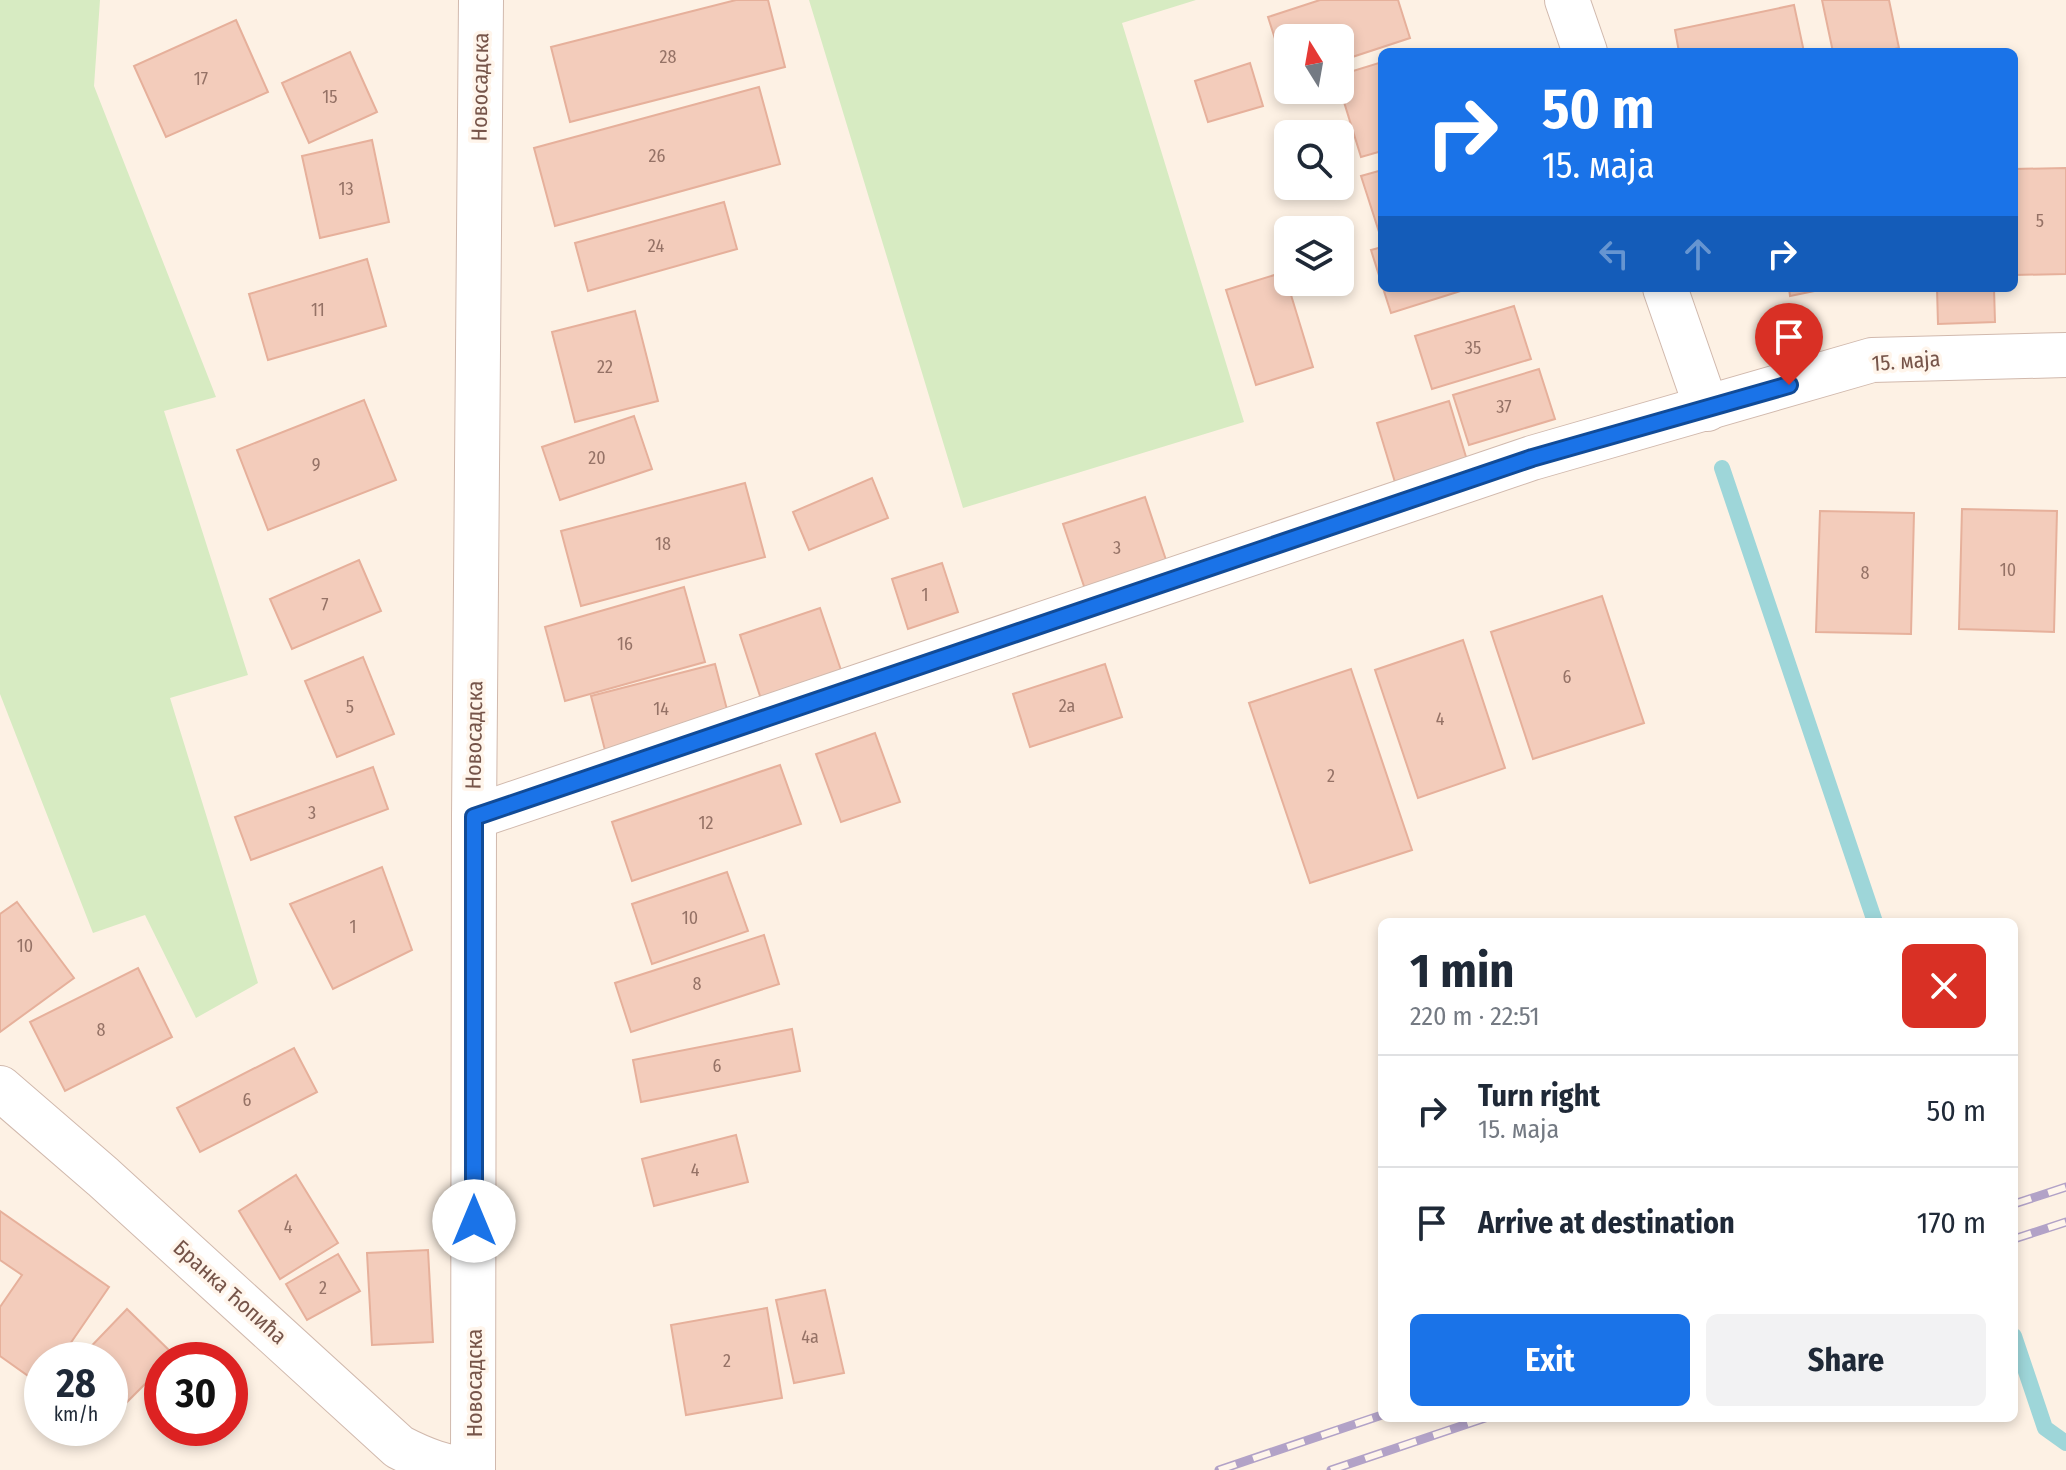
<!DOCTYPE html>
<html lang="en">
<head>
<meta charset="utf-8">
<style>
	body { margin:0; font-family:"Fira Sans Condensed",sans-serif; background:#f2f2f3; color:#1f2937; height:100vh; display:flex; flex-direction:column; font-size:30px; white-space:nowrap }
	* { box-sizing:border-box; margin:0 }
	p { font-size:26px; color:#747a83 }
	.icon { flex:none; width:44px; height:44px; fill:none; stroke:currentColor; stroke-width:2; stroke-linecap:round; stroke-linejoin:round }
	.map { position:relative; flex:1; overflow:hidden }
	.sheet { position:absolute; left:1378px; top:918px; width:640px; height:504px; display:flex; flex-direction:column; background:#fff; border-radius:12px; box-shadow:0 4px 12px #0003 }
	.sheet>* { flex:none }
	.guide { position:absolute; left:1378px; top:48px; width:640px; height:244px; border-radius:12px; box-shadow:0 4px 12px #0003; background:#1a73e8; color:#fff; overflow:hidden }
	.needle { width:52px; rotate:349deg }
	.buttons { position:absolute; left:1274px; top:24px; display:grid; gap:16px }
	.buttons a { display:grid; place-items:center; width:80px; height:80px; border-radius:12px; background:#fff; box-shadow:0 4px 12px #0003; font-size:40px }
	.speed { position:absolute; left:24px; top:1342px; display:flex; gap:16px; font-size:40px; font-weight:700; text-align:center }
	.speed>* { display:grid; place-content:center; width:104px; height:104px; border-radius:50%; background:#fff; box-shadow:0 4px 12px #0003; line-height:1 }
	.speed small { font-size:20px; font-weight:400 }
	.speed .limit { border:12px solid #d22; background:#fff; color:#111 }
	.pin { position:absolute; display:grid; place-items:center; width:68px; height:68px; color:#fff; margin:-82px -34px; border-radius:50% 50% 50% 0; rotate:-45deg; box-shadow:0 0 8px #0007 }
	.pin .icon { rotate:45deg }
	.me { position:absolute; width:88px; margin:-44px; rotate:0deg; stroke-linejoin:round; filter:drop-shadow(0 0 6px #0008) }
	.turn { display:flex; align-items:center; gap:28px; height:168px; padding:0 32px; font-size:36px }
	.turn .icon { width:104px; height:104px; stroke-width:2.5 }
	.turn b { display:block; font-size:56px; line-height:68px }
	.lanes { display:flex; align-items:center; height:76px; padding:0 32px; background:#0003; justify-content:center; gap:40px; direction:ltr }
	.lanes .off { opacity:.35 }
	.round { display:grid; place-items:center; flex:none; width:84px; height:84px; border-radius:12px; background:#f2f2f3 }
	.overview { display:flex; align-items:center; justify-content:space-between; height:136px; padding:0 32px }
	h1 { font-size:48px; font-weight:700; line-height:60px }
	.button { display:flex; gap:16px; margin-top:auto; padding:16px 32px }
	.button a { flex:1; height:92px; border-radius:12px; background:#1a73e8; color:#fff; font-size:32px; font-weight:700; line-height:92px; text-align:center }
	.button a+a { background:#f2f2f3; color:#1f2937 }
	ul { padding:0; list-style:none }
	li { display:flex; align-items:center; gap:24px; height:112px; padding:0 32px; border-top:2px solid #e0e1e3 }
	li div { flex:1 }
	li b { display:block; font-size:30px }
	li em { font-style:normal }
	.map>svg:first-child { display:block }
	.green { fill:#d7ebc2 }
	.lines { fill:none; stroke-linecap:round; stroke-linejoin:round }
	.stream { stroke:#9ed6d9; stroke-width:16 }
	.building { fill:#f3ccbb; stroke:#e6b09b; stroke-width:2 }
	.street-casing { stroke:#d1b9ad; stroke-width:46 }
	.street { stroke:#fff; stroke-width:44 }
	.rail-casing { stroke:#b2a2c7; stroke-width:9 }
	.rail { stroke:#fff5eb; stroke-width:6; stroke-dasharray:18; stroke-linecap:butt }
	.route-casing { stroke:#114b97; stroke-width:20 }
	.route { stroke:#1a73e8; stroke-width:14 }
	.labels { text-anchor:middle; dominant-baseline:central; stroke-width:7; stroke-linejoin:round; paint-order:stroke }
	.number-label { font-size:18px; fill:#957266 }
	.street-label { font-size:22px; fill:#765449; stroke:#fff5eb }
</style>
</head>
<body>
<div class="map">
<svg width="2066" height="1470" viewBox="0 0 2066 1470">
	<rect width="100%" height="100%" fill="#fdf1e4"/>
	<g class="green">
		<path d="M 0,0 L 100,0 L 94,86 L 216,397 L 164,411 L 248,675 L 170,698 L 258,983 L 196,1018 L 145,915 L 93,933 L 0,694 Z"/>
		<path d="M 809,0 L 1196,0 L 1122,23 L 1244,422 L 963,508 Z"/>
	</g>
	<g class="lines">
		<g class="stream">
			<path d="M 1722,468 L 1875,922"/>
			<path d="M 2014,1336 L 2045,1428 L 2066,1443"/>
		</g>
	</g>
	<g class="building">
		<path d="M 736,0 L 768,0 L 785,67 L 570,122 L 551,47 Z"/>
		<path d="M 1320,0 L 1398,0 L 1410,38 L 1340,61 L 1340,38 L 1288,38 L 1288,79 L 1268,17 Z"/>
		<path d="M 1822,0 L 1889,0 L 1899,48 L 1880,52 L 1833,52 Z"/>
		<path d="M 1794,5 L 1804,52 L 1679,52 L 1675,30 Z"/>
		<path d="M 236,20 L 268,92 L 166,137 L 134,66 Z"/>
		<path d="M 350,52 L 377,112 L 309,143 L 282,83 Z"/>
		<path d="M 1382,62 L 1382,151 L 1361,157 L 1340,89 L 1340,75 Z"/>
		<path d="M 1250,63 L 1263,106 L 1208,122 L 1195,81 Z"/>
		<path d="M 759,87 L 780,164 L 555,226 L 534,148 Z"/>
		<path d="M 372,140 L 389,222 L 320,238 L 302,156 Z"/>
		<path d="M 2066,168 L 2066,274 L 2014,275 L 2014,169 Z"/>
		<path d="M 1382,170 L 1382,235 L 1380,235 L 1361,176 Z"/>
		<path d="M 724,202 L 737,249 L 588,291 L 575,243 Z"/>
		<path d="M 1382,247 L 1382,285 L 1371,250 Z"/>
		<path d="M 367,259 L 386,326 L 268,360 L 249,294 Z"/>
		<path d="M 1284,272 L 1313,367 L 1256,385 L 1226,290 Z"/>
		<path d="M 1383,288 L 1470,288 L 1391,313 Z"/>
		<path d="M 1789,288 L 1829,288 L 1790,296 Z"/>
		<path d="M 1937,288 L 1994,288 L 1995,322 L 1938,324 Z"/>
		<path d="M 1514,306 L 1531,359 L 1432,389 L 1415,336 Z"/>
		<path d="M 635,311 L 658,401 L 575,422 L 552,332 Z"/>
		<path d="M 1539,369 L 1555,419 L 1469,445 L 1453,395 Z"/>
		<path d="M 364,400 L 396,480 L 268,530 L 237,450 Z"/>
		<path d="M 1449,401 L 1470,470 L 1398,492 L 1377,423 Z"/>
		<path d="M 634,416 L 652,469 L 560,500 L 542,447 Z"/>
		<path d="M 872,478 L 888,518 L 809,550 L 793,512 Z"/>
		<path d="M 745,483 L 765,557 L 581,606 L 561,531 Z"/>
		<path d="M 1145,497 L 1170,572 L 1088,598 L 1063,524 Z"/>
		<path d="M 1962,509 L 2057,511 L 2054,632 L 1959,629 Z"/>
		<path d="M 1820,511 L 1914,513 L 1911,634 L 1816,632 Z"/>
		<path d="M 359,560 L 381,611 L 292,649 L 270,599 Z"/>
		<path d="M 942,563 L 958,612 L 908,629 L 892,579 Z"/>
		<path d="M 684,587 L 705,662 L 565,701 L 545,627 Z"/>
		<path d="M 1602,596 L 1644,723 L 1533,759 L 1491,632 Z"/>
		<path d="M 820,608 L 843,676 L 762,702 L 740,635 Z"/>
		<path d="M 1463,640 L 1505,768 L 1418,798 L 1375,670 Z"/>
		<path d="M 363,657 L 394,734 L 337,757 L 305,681 Z"/>
		<path d="M 715,664 L 730,721 L 606,754 L 591,696 Z"/>
		<path d="M 1105,664 L 1122,717 L 1030,747 L 1013,694 Z"/>
		<path d="M 1351,669 L 1412,850 L 1310,883 L 1249,703 Z"/>
		<path d="M 875,733 L 900,802 L 841,822 L 816,754 Z"/>
		<path d="M 780,765 L 801,824 L 632,881 L 612,822 Z"/>
		<path d="M 373,767 L 388,809 L 251,860 L 235,817 Z"/>
		<path d="M 382,867 L 412,950 L 333,989 L 290,904 Z"/>
		<path d="M 727,872 L 748,931 L 652,964 L 632,904 Z"/>
		<path d="M 17,902 L 74,978 L 0,1032 L 0,914 Z"/>
		<path d="M 764,935 L 779,984 L 631,1032 L 615,983 Z"/>
		<path d="M 138,968 L 172,1037 L 65,1091 L 30,1022 Z"/>
		<path d="M 792,1029 L 800,1071 L 641,1102 L 633,1060 Z"/>
		<path d="M 294,1048 L 317,1092 L 200,1152 L 177,1108 Z"/>
		<path d="M 736,1135 L 748,1182 L 654,1206 L 642,1159 Z"/>
		<path d="M 296,1175 L 338,1243 L 280,1279 L 239,1211 Z"/>
		<path d="M 0,1211 L 109,1287 L 59,1360 L 42,1360 L 41,1385 L 0,1356 L 0,1307 L 22,1275 L 0,1260 Z"/>
		<path d="M 428,1250 L 433,1342 L 372,1345 L 367,1253 Z"/>
		<path d="M 338,1254 L 360,1291 L 307,1320 L 286,1284 Z"/>
		<path d="M 825,1290 L 844,1373 L 794,1383 L 776,1300 Z"/>
		<path d="M 767,1308 L 782,1398 L 686,1415 L 671,1325 Z"/>
		<path d="M 127,1309 L 174,1355 L 169,1360 L 162,1360 L 162,1367 L 110,1419 L 110,1360 L 78,1360 Z"/>
	</g>
	<g class="lines">
		<defs>
			<g id="street">
				<path d="M 1567,0 L 1585,52"/>
				<path d="M 1665,288 L 1707,409"/>
				<path d="M 474,817 L 1532,458 L 1872,360 L 2066,355"/>
				<path d="M 0,1088 L 103,1177 L 399,1447 C 424,1460 445,1468 473,1470"/>
				<path d="M 473,1470 L 474,817 L 481,0"/>
			</g>
		</defs>
		<use href="#street" class="street-casing"/>
		<use href="#street" class="street"/>
		<defs>
			<g id="rail">
				<path d="M 2014,1204 L 2066,1187"/>
				<path d="M 2014,1239 L 2066,1222"/>
				<path d="M 1219,1470 L 1382,1415"/>
				<path d="M 1331,1470 L 1485,1418"/>
			</g>
		</defs>
		<use href="#rail" class="rail-casing"/>
		<use href="#rail" class="rail"/>
	</g>
	<g class="lines">
		<defs>
			<path id="route" d="M 474,1221 L 474,817 L 1532,458 L 1789,385"/>
		</defs>
		<use href="#route" class="route-casing"/>
		<use href="#route" class="route"/>
	</g>
	<g class="labels">
		<g class="number-label">
			<text x="668" y="57">28</text>
			<text x="201" y="79">17</text>
			<text x="330" y="97">15</text>
			<text x="657" y="156">26</text>
			<text x="346" y="189">13</text>
			<text x="2040" y="221">5</text>
			<text x="656" y="246">24</text>
			<text x="318" y="310">11</text>
			<text x="1473" y="348">35</text>
			<text x="605" y="367">22</text>
			<text x="1504" y="407">37</text>
			<text x="597" y="458">20</text>
			<text x="316" y="465">9</text>
			<text x="663" y="544">18</text>
			<text x="1117" y="548">3</text>
			<text x="2008" y="570">10</text>
			<text x="1865" y="573">8</text>
			<text x="925" y="595">1</text>
			<text x="325" y="605">7</text>
			<text x="625" y="644">16</text>
			<text x="1567" y="677">6</text>
			<text x="1067" y="706">2a</text>
			<text x="350" y="707">5</text>
			<text x="661" y="709">14</text>
			<text x="1440" y="719">4</text>
			<text x="1331" y="776">2</text>
			<text x="312" y="813">3</text>
			<text x="706" y="823">12</text>
			<text x="690" y="918">10</text>
			<text x="353" y="927">1</text>
			<text x="25" y="946">10</text>
			<text x="697" y="984">8</text>
			<text x="101" y="1030">8</text>
			<text x="717" y="1066">6</text>
			<text x="247" y="1100">6</text>
			<text x="695" y="1170">4</text>
			<text x="288" y="1227">4</text>
			<text x="323" y="1288">2</text>
			<text x="810" y="1337">4a</text>
			<text x="727" y="1361">2</text>
		</g>
		<g class="street-label">
			<text transform="translate(480 87) rotate(-89)">Новосадска</text>
			<text transform="translate(1906 361) rotate(-4)">15. маја</text>
			<text transform="translate(474 735) rotate(-89)">Новосадска</text>
			<text transform="translate(230 1292) rotate(42)">Бранка Ћопића</text>
			<text transform="translate(474 1383) rotate(-90)">Новосадска</text>
		</g>
	</g>
</svg>
<div class="buttons">
<a><svg class="needle" viewBox="-14 -14 28 28"><path d="M0-13l5 13h-10z" fill="#e53935"/><path d="M0 13l5-13h-10z" fill="#747a83"/></svg></a>
<a><svg class="icon" aria-label="search" viewBox="0 0 24 24"><circle cx="10" cy="10" r="6"/><path d="M15 15l6 6"/></svg></a>
<a><svg class="icon" aria-label="layers" viewBox="0 0 24 24"><path d="M12 4l9 5-9 5-9-5zM3 14l9 5 9-5"/></svg></a>
</div>
<div class="speed"><div>28<small>km/h</small></div><div class="limit">30</div></div>
<div class="pin" style="left:1789px;top:385px;background:#d93025"><svg class="icon" aria-label="arrive" viewBox="0 0 24 24"><path d="M6 21V4h12l-3 4 3 4H6"/></svg></div>
<svg class="me" style="left:474px;top:1221px" viewBox="-20 -20 40 40"><circle r="19" fill="#fff"/><path d="M0-13L10 11 0 6-10 11z" fill="#1a73e8"/></svg>
<div class="guide">
<div class="turn"><svg class="icon" aria-label="right" viewBox="0 0 24 24"><path d="M7 20v-9h11M14 6l5 5-5 5"/></svg><div><b>50 m</b>15. маја</div></div>
<div class="lanes"><svg class="icon off" aria-label="left" viewBox="0 0 24 24"><path d="M17 20v-9H6M10 6l-5 5 5 5"/></svg><svg class="icon off" aria-label="ahead" viewBox="0 0 24 24"><path d="M12 20V5M6 11l6-6 6 6"/></svg><svg class="icon" aria-label="right" viewBox="0 0 24 24"><path d="M7 20v-9h11M14 6l5 5-5 5"/></svg></div>
</div>
<section class="sheet">
<div class="overview"><div><h1>1 min</h1><p>220 m · 22:51</p></div><a class="round" style="background:#d93025;color:#fff"><svg class="icon" aria-label="close" viewBox="0 0 24 24"><path d="M6 6l12 12M18 6L6 18"/></svg></a></div>
<ul>
<li><svg class="icon" aria-label="right" viewBox="0 0 24 24"><path d="M7 20v-9h11M14 6l5 5-5 5"/></svg><div><b>Turn right</b><p>15. маја</p></div><em>50 m</em></li>
<li><svg class="icon" aria-label="arrive" viewBox="0 0 24 24"><path d="M6 21V4h12l-3 4 3 4H6"/></svg><div><b>Arrive at destination</b></div><em>170 m</em></li>
</ul>
<div class="button"><a>Exit</a><a>Share</a></div>
</section>
</div>
</body>
</html>
